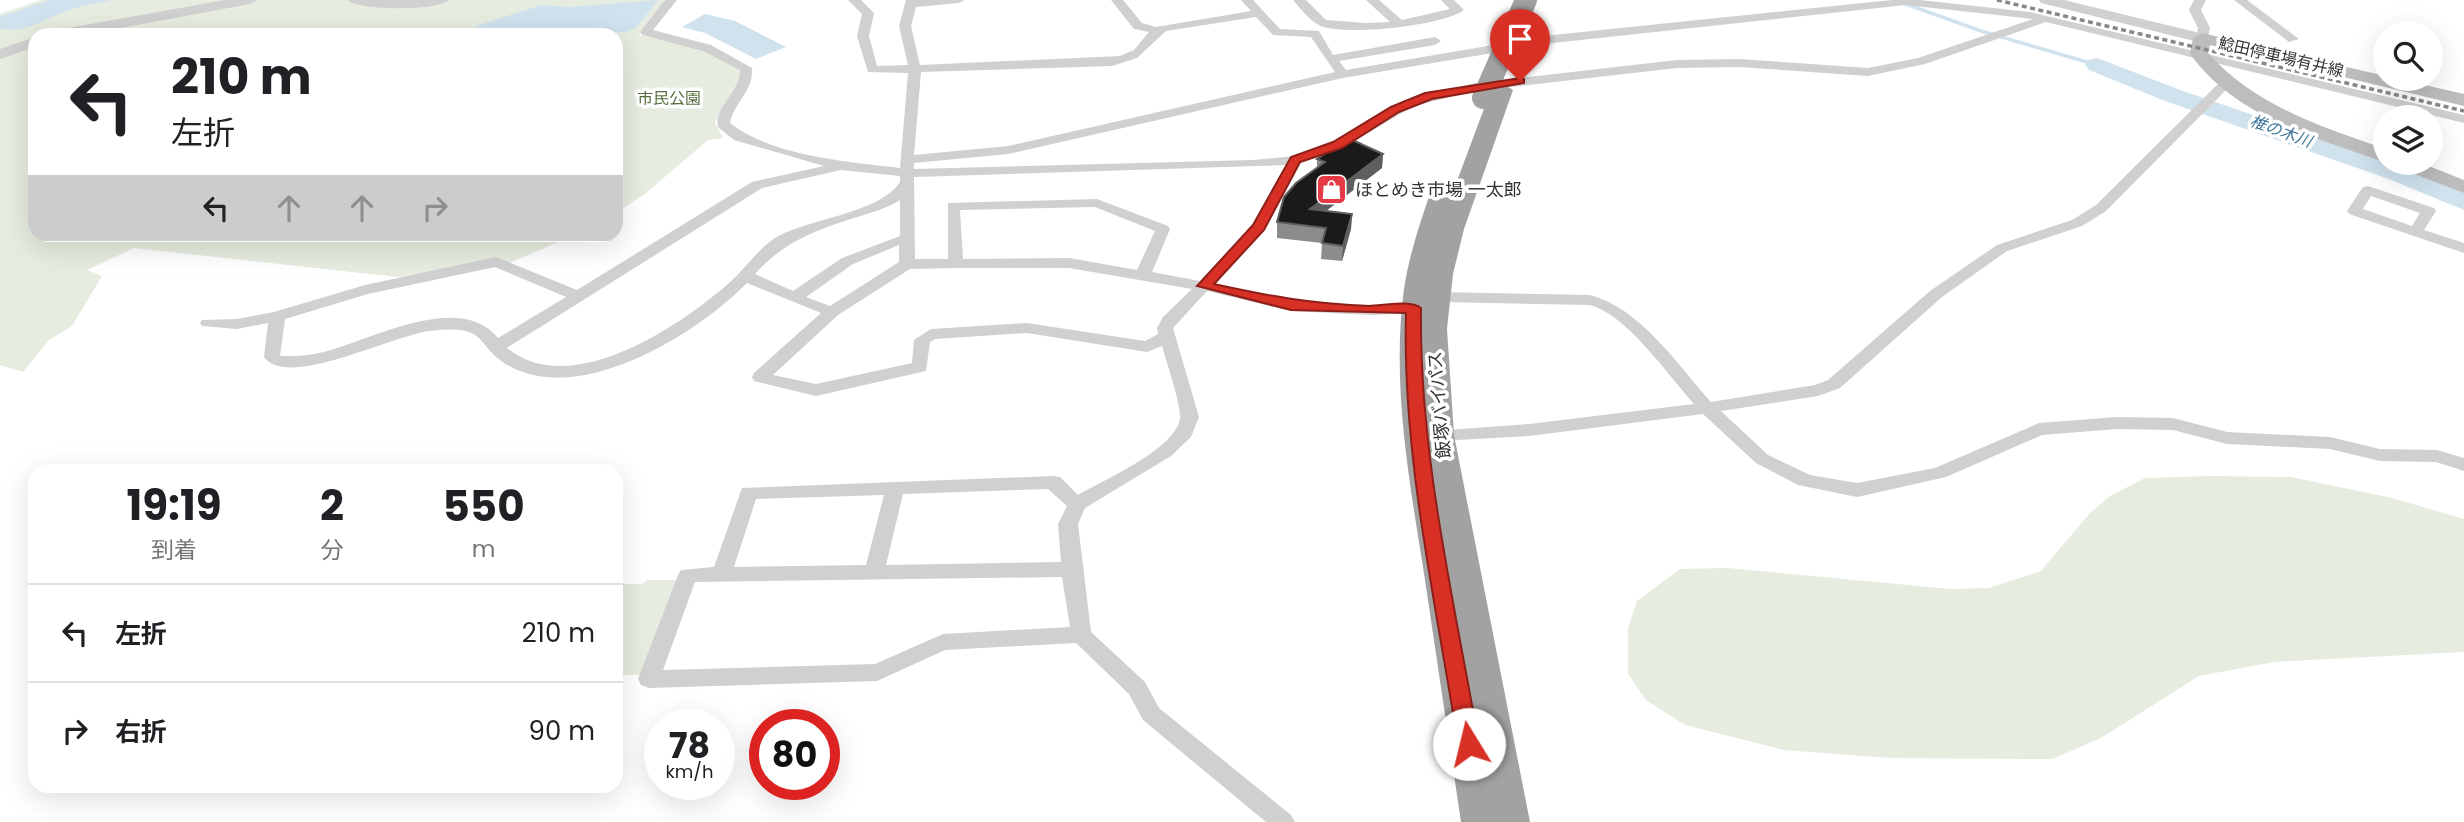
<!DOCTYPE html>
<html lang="ja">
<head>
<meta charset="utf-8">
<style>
	body { margin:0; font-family:Poppins,"Noto Sans JP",sans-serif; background:#f6f6f6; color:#202124; height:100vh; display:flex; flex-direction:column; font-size:26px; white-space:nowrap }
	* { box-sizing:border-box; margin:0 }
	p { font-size:23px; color:#757577 }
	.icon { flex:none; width:38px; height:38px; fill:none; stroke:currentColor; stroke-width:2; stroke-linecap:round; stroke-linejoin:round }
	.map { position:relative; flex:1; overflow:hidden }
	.sheet { position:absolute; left:28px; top:464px; width:595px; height:329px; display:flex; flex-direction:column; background:#fff; border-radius:21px; box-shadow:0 7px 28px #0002 }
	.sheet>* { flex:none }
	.top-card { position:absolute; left:28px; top:28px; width:595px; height:214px; border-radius:21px; box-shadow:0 7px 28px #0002; background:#fff; color:#202124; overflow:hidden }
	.tools { position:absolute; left:2373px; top:21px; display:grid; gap:14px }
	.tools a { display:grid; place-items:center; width:70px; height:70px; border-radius:50%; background:#fff; box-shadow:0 7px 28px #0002; font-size:35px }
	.speed { position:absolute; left:644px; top:709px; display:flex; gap:14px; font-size:35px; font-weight:700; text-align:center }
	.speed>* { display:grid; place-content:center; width:91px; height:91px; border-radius:50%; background:#fff; box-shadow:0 7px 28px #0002; line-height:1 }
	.speed small { font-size:18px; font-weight:400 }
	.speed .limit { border:10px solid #d22; background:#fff; color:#111 }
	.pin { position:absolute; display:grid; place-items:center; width:60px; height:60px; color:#fff; margin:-72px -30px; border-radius:50% 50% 50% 0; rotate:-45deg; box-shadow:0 0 7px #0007 }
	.pin .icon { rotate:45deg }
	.me { position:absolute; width:77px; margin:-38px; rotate:351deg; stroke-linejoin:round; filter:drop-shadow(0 0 5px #0008) }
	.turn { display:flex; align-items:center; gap:24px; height:147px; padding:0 28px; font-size:32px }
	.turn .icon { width:91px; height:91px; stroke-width:2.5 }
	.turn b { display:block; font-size:49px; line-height:60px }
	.lanes { display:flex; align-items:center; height:66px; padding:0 28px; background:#0003; justify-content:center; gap:35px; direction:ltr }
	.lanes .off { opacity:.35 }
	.eta { display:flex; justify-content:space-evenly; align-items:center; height:119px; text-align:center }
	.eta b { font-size:42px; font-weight:700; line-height:49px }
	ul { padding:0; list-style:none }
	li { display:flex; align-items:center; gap:21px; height:98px; padding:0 28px; border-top:2px solid #e0e0e0 }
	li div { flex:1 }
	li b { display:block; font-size:26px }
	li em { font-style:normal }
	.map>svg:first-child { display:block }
	.green { fill:#e6ecdf }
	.water { fill:#cfe2ee }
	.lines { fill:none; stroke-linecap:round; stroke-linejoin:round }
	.stream { stroke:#cfe2ee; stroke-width:3.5 }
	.river { fill:#cfe2ee; fill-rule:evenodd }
	.minor { fill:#d0d0d0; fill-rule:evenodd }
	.tertiary { fill:#d0d0d0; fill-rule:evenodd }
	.secondary { fill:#bdbdbd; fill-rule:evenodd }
	.trunk { fill:#a2a2a2; fill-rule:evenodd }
	.rail { stroke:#888; stroke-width:3.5; stroke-dasharray:5 3.5; stroke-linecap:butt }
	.trunk-bridge { stroke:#a2a2a2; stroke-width:22 }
	.wall { fill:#8c8c8c }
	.shaded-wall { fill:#5f5f5f }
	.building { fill:#1a1a1a; stroke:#5f5f5f; stroke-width:2 }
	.route { fill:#d93025; stroke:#8d1f18; stroke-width:2 }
	.labels { text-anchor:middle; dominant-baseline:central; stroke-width:7; stroke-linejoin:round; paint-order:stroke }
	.far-street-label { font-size:16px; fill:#333; stroke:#fff }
	.far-park-label { font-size:16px; fill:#56703f; stroke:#fff }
	.far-water-label { font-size:16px; font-style:italic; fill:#3f7597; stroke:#fff }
	.poi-label { font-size:18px; fill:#333; stroke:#fff; text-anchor:start }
	.street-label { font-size:18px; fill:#333; stroke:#fff }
</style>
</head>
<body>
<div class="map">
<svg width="2464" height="822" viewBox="0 0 2464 822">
	<rect width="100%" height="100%" fill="#fff"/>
	<g class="green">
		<path d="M 41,0 L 665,0 L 639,35 L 703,49 L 739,69 L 743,82 L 720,111 L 715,123 L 723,138 L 708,140 L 646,193 L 616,213 L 616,35 L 35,35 L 35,234 L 574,235 L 510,263 L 397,277 L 134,248 L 87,270 L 102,276 L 72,326 L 49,340 L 23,372 L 0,365 L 0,14 Z"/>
		<path d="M 2211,476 L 2291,477 L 2392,498 L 2464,519 L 2464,652 L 2274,662 L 2199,676 L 2101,738 L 2052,759 L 1890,758 L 1784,750 L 1685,725 L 1646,700 L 1628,674 L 1628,628 L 1637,601 L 1680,569 L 1728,568 L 1950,589 L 1989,588 L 2041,571 L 2090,513 L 2110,496 L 2145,478 Z"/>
		<path d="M 647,580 L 681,580 L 644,675 L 616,675 L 616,584 L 643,584 Z"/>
	</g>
	<g class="water">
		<path d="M 49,0 L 111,0 C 95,4 78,6 63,12 C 42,20 23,35 0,28 L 0,17 Z"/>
		<path d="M 658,0 L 636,28 L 626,32 L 467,35 L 479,25 L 541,5 L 569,7 Z"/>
		<path d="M 705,14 L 735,21 L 786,47 L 756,59 L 705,33 L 682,27 Z"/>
	</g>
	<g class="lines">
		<path class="stream" d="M 1895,0 L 1981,31 L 2097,65"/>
		<path class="river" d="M 2097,58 L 2183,91 L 2385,160 L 2385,163 L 2404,166 L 2464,192 L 2464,210 L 2386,178 L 2165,101 L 2089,70 L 2085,65 L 2089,60 Z"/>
		<g class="minor">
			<path d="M 665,0 L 677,0 L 653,30 L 711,45 L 752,68 C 754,91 734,102 730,123 C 771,156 848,162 900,168 L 908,73 L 868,72 L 857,36 L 862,14 L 848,0 L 861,0 L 874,13 L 869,36 L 877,66 L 908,65 L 899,26 L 906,0 L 965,0 L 959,3 L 916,7 L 911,26 L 920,65 L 1120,56 L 1134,50 L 1149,32 L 1134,29 L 1111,0 L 1123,0 L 1142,23 L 1156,27 L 1251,11 L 1241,0 L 1253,0 L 1280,29 L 1319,31 L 1333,55 L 1435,37 L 1441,41 L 1435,45 L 1339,61 L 1346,70 L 1553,35 L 1892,0 L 1920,0 L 2030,12 L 2464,115 L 2464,123 L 2046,22 L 1925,64 L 1868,76 L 1739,67 L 1677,68 L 1475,91 L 1414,106 L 1342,148 L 1301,163 L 1264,230 L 1215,284 L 1291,301 L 1372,305 L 1411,303 L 1437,292 L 1590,295 C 1640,308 1677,364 1711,402 L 1815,385 L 1828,380 L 1930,291 L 1997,245 L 2072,220 L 2096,205 L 2222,80 L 2230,80 L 2230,86 L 2106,211 L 2082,226 L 2007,251 L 1942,297 L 1840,388 L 1818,396 L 1721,411 L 1768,455 L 1810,475 L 1857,483 L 1935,468 L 2039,423 L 2117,417 L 2173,418 L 2227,432 L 2330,437 L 2380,449 L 2437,450 L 2464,458 L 2464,471 L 2436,462 L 2380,461 L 2330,449 L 2227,444 L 2173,430 L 2117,429 L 2042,435 L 1946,477 L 1857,497 L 1798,485 L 1756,463 L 1703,414 L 1529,436 L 1439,441 L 1433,439 L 1430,435 L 1433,431 L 1529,424 L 1694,404 C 1668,375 1627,315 1590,305 L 1440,302 L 1414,313 L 1372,315 L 1291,311 L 1207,291 L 1173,328 L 1199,417 L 1191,437 L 1171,456 L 1085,508 L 1078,524 L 1091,632 L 1145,682 L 1159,708 L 1291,815 L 1295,822 L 1266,822 L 1143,720 L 1129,694 L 1076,643 L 945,650 L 877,681 L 649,688 L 641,685 L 638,679 L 678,575 L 681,570 L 714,567 L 742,488 L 1053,476 L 1060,477 L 1078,495 C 1104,480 1175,449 1180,419 C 1182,408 1166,360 1162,346 L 1147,352 L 1027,333 L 935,339 L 930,342 L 926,371 L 816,396 L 754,381 L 752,377 L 754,373 L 821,313 L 747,283 C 698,333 587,402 515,369 C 471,348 494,323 430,331 C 395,334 287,390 264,357 L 268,323 L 237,329 L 202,326 L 200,323 L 202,320 L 237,319 L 274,312 L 365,285 L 496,257 L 577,290 L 752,182 L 824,166 L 734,140 L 718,127 C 713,107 741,92 740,70 L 703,51 L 642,35 L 640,32 ZM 1906,5 L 2033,19 L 1918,58 L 1868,68 L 1739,59 L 1677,60 L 1475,83 L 1404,100 L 1332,142 L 1310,151 L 1295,156 L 1253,160 L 914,169 L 914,163 L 1008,154 L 1343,78 L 1553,43 ZM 1256,17 L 1273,35 L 1311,37 L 1335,72 L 1008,146 L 914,155 L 921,72 L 1112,66 L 1137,58 L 1166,31 ZM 1286,165 L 1252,226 L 1200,281 L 1152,272 L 1170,229 L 1168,226 L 1097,199 L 948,203 L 948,259 L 915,259 L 914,177 ZM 841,170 L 900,176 L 900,182 C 879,214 809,218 775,238 C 757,250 745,269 729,283 C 679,327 570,400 507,348 L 762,188 ZM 900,200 L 900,236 L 842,258 L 793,291 L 755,274 C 783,242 814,231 854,218 C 870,213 886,209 900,200 ZM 1095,207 L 1155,231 L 1137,270 L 1069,258 L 963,259 L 960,210 ZM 899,245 L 899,262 L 830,306 L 806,297 L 853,264 ZM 495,267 L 566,297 L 498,338 C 458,289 367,343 319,353 C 306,356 293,356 280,356 L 285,319 L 368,294 ZM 957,268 L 1069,268 L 1192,289 L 1163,317 L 1157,328 L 1158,334 L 1145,341 L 1027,323 L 931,329 L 914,340 L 912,363 L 816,384 L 773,375 L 838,315 L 910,269 ZM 1048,489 L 1067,506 L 1058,524 L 1061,562 L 886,565 L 903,494 ZM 884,495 L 866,565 L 734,567 L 756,499 ZM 1062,577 L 1070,627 L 943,634 L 875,664 L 663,670 L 695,582 Z"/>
			<path d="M 1293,0 L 1306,0 L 1326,20 L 1366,23 L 1390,22 L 1366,0 L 1379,0 L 1402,20 L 1450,9 L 1441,0 L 1454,0 L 1464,10 C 1442,26 1347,36 1321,26 C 1311,22 1300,8 1293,0 Z"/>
			<path d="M 2194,0 L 2206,0 L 2201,10 L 2210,28 L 2208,38 L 2202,42 L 2196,38 L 2198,28 L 2189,10 Z"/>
			<path d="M 2234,0 L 2247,0 L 2299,39 L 2289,42 Z"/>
			<path d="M 2368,186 L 2434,208 L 2436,211 L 2424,230 L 2464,243 L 2464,253 L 2349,214 L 2347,211 L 2363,187 ZM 2371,196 L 2420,213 L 2412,226 L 2363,209 Z"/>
		</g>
		<g class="tertiary">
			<path d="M 225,0 L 257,0 L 250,4 L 83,35 L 49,35 L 57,30 Z"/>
			<path d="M 348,0 L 449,0 C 438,11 359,11 348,0 Z"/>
			<path d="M 2039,0 L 2064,0 L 2208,35 L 2210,38 L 2202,43 L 2041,3 Z"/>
			<path d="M 35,37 L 35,47 L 0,59 L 0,49 Z"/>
		</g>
		<g class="secondary">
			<path d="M 2202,33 L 2385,76 L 2385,79 L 2398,79 L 2464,94 L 2464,106 L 2210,45 L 2208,53 C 2255,106 2321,126 2385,149 L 2385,162 L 2378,160 C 2310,136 2234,115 2190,54 L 2193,38 Z"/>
			<path d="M 2393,163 L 2421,163 L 2464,180 L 2464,193 L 2396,167 Z"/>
		</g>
		<path class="trunk" d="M 1502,83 L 1513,90 L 1464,229 L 1453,274 L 1447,329 L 1454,435 L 1530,822 L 1461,822 C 1449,741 1437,660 1425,580 C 1410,484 1391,386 1404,289 C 1409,255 1420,223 1431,191 L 1434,186 L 1443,184 L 1454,189 L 1491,90 Z"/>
		<path class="rail" d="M 1997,0 L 2464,111"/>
		<path class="trunk-bridge" d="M 1483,98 L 1526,0"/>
	</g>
	<path class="wall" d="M 1383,154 L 1382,168 L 1326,211 L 1352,214 L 1351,229 L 1342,261 L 1321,259 L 1322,243 L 1277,238 L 1277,222 L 1317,168 L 1317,159 Z"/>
	<g class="shaded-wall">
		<path d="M 1383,154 L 1382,168 L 1309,224 L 1310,209 Z"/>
		<path d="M 1352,214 L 1351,229 L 1342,261 L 1343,246 Z"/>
	</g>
	<path class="building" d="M 1348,138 L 1383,154 L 1310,209 L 1352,214 L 1343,246 L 1322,243 L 1326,228 L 1277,222 L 1284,197 L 1296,183 L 1325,162 L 1317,159 Z"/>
	<path class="route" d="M 1520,78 L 1524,79 L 1524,83 L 1432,99 L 1399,112 L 1342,148 L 1300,162 L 1264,230 L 1214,284 C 1268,296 1313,304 1369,306 C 1383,306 1410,299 1421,308 C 1419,455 1454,600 1479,744 L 1476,750 L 1469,753 L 1461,750 L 1458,744 C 1436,602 1402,457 1406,313 L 1291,310 L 1197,286 L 1253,225 L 1291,157 L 1333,142 L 1391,107 L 1425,93 Z"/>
	<defs>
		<symbol id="shop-square" viewBox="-11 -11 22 22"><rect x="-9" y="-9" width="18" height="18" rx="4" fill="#e63946" stroke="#fff"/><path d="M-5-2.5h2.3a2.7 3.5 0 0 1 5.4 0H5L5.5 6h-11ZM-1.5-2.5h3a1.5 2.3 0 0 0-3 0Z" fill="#fff"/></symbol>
	</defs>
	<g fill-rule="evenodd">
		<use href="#shop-square" x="1314" y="172" width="35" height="35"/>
	</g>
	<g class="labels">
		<g class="far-street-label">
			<text transform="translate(2281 57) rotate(13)">鯰田停車場有井線</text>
		</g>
		<g class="far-park-label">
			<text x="669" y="98">市民公園</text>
		</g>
		<g class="far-water-label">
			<text transform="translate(2281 131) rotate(20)">椎の木川</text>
		</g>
		<g class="poi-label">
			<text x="1355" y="189">ほとめき市場 一太郎</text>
		</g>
		<g class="street-label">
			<text transform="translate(1439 405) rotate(-95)">飯塚バイパス</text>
		</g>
	</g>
</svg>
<div class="tools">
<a><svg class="icon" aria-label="search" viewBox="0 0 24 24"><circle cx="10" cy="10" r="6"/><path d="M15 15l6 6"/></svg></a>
<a><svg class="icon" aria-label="layers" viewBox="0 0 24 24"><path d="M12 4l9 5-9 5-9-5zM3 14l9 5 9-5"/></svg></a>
</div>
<div class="speed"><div>78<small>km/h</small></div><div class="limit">80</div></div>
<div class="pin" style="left:1520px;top:81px;background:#d93025"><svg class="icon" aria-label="arrive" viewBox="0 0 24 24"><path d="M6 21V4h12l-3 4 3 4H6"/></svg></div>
<svg class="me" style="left:1469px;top:744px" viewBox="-20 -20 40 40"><circle r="19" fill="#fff"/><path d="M0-13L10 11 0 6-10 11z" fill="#d93025"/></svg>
<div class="top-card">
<div class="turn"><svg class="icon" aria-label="left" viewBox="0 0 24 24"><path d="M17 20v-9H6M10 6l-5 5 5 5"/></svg><div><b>210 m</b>左折</div></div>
<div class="lanes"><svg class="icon" aria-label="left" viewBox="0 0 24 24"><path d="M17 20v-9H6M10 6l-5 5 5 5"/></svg><svg class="icon off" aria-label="ahead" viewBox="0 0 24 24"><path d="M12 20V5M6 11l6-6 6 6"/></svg><svg class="icon off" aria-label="ahead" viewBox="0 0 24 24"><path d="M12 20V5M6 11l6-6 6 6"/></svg><svg class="icon off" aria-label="right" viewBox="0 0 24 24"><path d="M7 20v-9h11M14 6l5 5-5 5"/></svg></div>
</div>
<section class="sheet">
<div class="eta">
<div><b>19:19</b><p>到着</p></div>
<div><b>2</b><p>分</p></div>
<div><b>550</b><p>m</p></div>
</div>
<ul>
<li><svg class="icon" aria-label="left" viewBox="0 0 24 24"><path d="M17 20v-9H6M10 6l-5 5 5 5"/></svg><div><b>左折</b></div><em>210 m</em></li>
<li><svg class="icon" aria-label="right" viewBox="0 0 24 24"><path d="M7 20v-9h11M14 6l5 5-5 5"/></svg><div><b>右折</b></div><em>90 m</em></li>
</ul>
</section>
</div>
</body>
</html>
